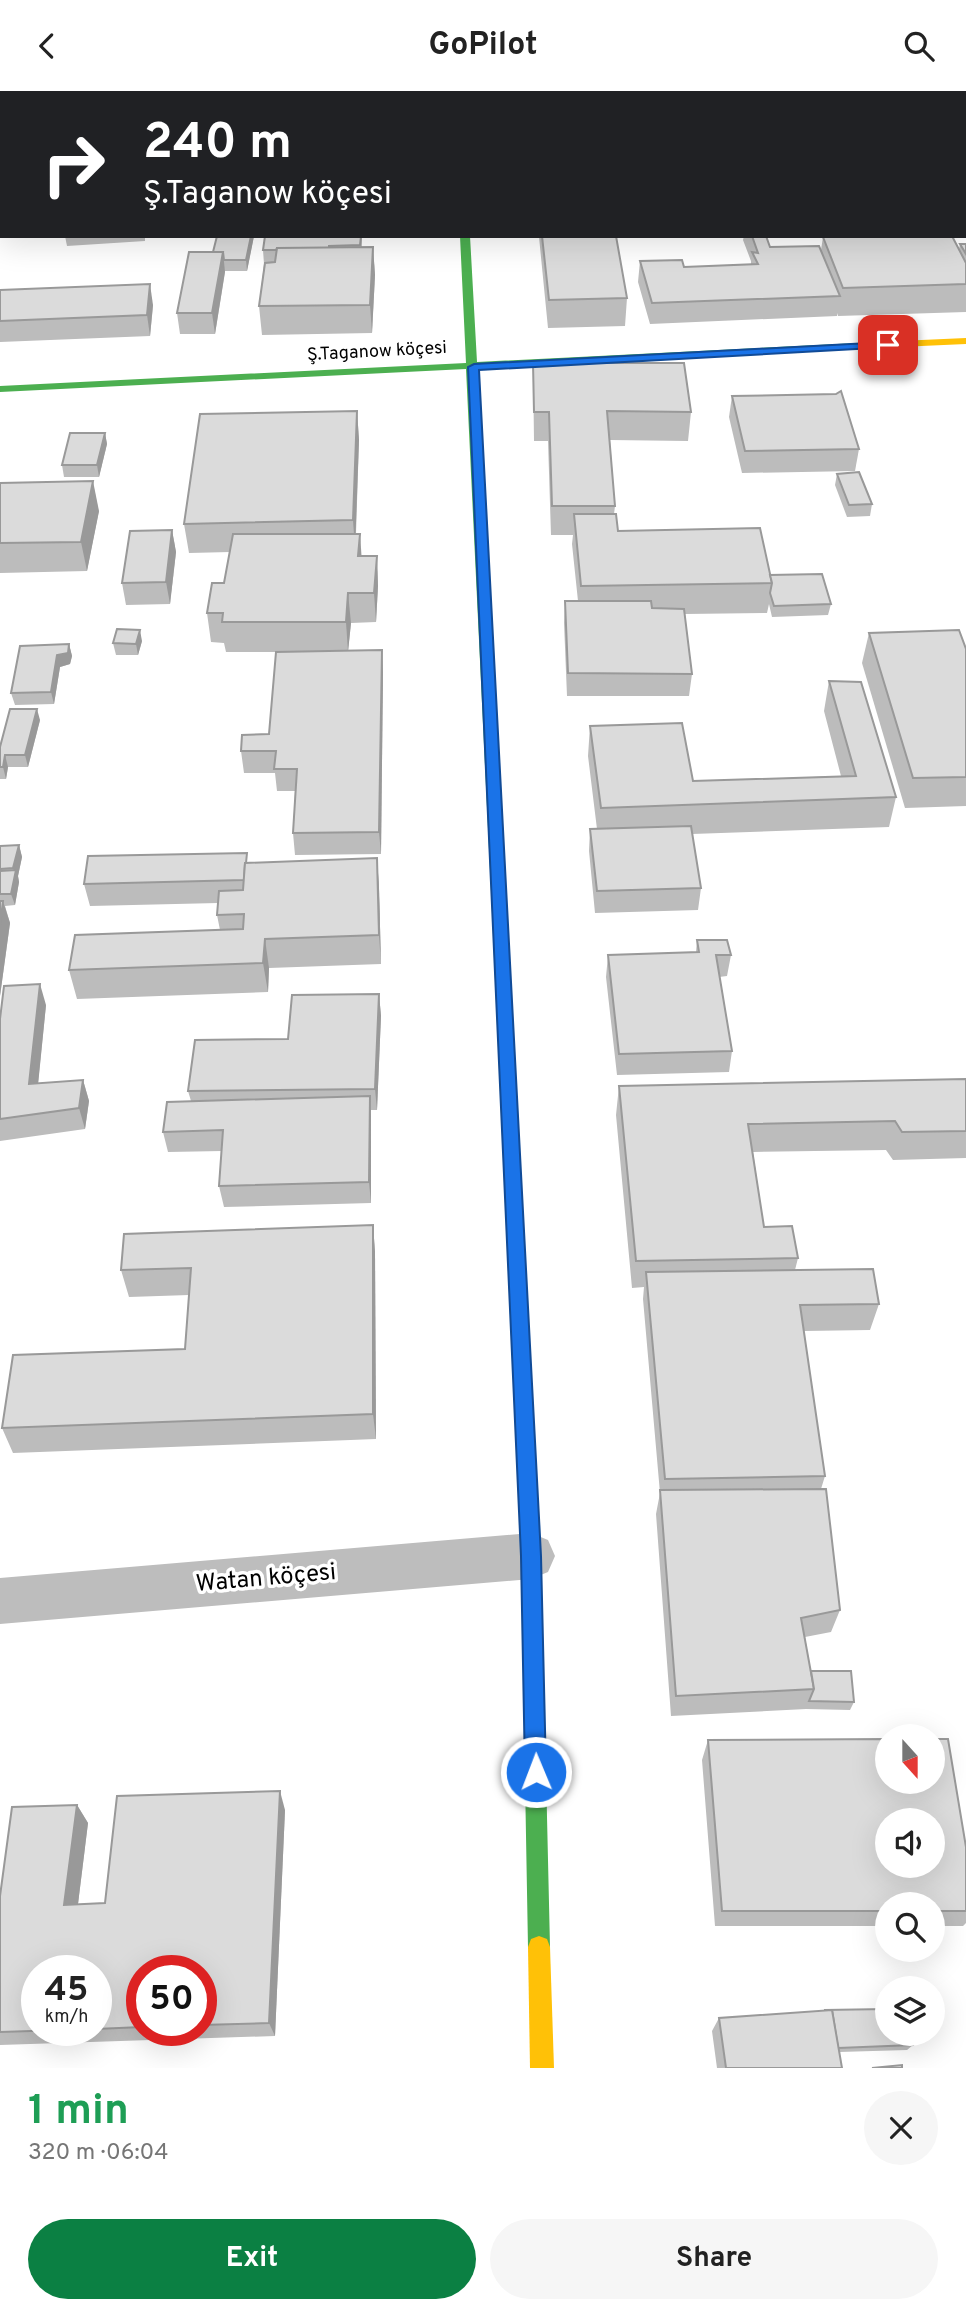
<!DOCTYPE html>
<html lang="en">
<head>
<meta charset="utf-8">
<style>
	body { margin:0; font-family:Overpass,sans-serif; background:#f6f6f6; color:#222; height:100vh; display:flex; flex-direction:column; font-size:26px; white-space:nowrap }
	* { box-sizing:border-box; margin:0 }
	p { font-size:23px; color:#767676 }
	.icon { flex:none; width:38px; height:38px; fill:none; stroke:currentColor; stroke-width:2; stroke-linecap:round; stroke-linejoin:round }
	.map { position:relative; height:1977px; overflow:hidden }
	.details { display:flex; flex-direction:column; background:#fff; flex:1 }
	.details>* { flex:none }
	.hud { position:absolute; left:0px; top:0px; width:966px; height:147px; box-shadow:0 7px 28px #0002; background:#202124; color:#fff; overflow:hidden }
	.needle { width:46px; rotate:159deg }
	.controls { position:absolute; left:875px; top:1633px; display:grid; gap:14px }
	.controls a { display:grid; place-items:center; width:70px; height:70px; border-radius:50%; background:#fff; box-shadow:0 7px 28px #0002; font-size:35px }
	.speed { position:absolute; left:21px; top:1864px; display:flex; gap:14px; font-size:35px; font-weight:700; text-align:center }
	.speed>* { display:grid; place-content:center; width:91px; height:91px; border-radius:50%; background:#fff; box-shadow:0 7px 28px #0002; line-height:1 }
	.speed small { font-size:18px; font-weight:400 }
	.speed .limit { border:10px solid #d22; background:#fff; color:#111 }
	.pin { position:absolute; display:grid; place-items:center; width:60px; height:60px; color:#fff; margin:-30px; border-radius:14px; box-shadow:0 4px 10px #0006 }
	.me { position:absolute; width:77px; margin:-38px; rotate:359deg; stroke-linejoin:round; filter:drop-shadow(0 0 5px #0008) }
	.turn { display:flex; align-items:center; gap:24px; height:147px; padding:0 28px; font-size:32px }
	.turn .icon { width:91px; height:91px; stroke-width:2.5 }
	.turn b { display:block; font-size:49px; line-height:60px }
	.round { display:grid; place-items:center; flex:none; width:74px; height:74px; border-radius:37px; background:#f6f6f6 }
	.headline { display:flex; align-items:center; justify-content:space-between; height:119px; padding:0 28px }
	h1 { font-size:42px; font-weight:700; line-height:52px; color:#1e9e55 }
	.primary-button { display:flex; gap:14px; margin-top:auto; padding:14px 28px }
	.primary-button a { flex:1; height:80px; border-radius:42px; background:#0b8043; color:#fff; font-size:28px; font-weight:700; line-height:80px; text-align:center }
	.primary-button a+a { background:#f6f6f6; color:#222 }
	header { display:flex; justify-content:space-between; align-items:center; height:91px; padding:0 28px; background:#fff; font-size:32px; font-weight:700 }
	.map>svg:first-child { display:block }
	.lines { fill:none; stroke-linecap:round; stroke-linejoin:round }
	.street { fill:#bdbdbd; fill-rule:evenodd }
	.fast { fill:#4caf50; fill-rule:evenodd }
	.slow { fill:#ffc107; fill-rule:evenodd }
	.wall { fill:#bcbcbc; fill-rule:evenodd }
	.shaded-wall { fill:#999 }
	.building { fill:#dbdbdb; stroke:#999; stroke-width:2; fill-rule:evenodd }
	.route { fill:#1a73e8; stroke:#114b97; stroke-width:2 }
	.labels { text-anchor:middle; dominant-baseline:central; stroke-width:7; stroke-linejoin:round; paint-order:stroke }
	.far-street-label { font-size:18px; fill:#000; stroke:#fff }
	.near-street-label { font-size:24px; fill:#000; stroke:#fff }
</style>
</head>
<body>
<header><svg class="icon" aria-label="back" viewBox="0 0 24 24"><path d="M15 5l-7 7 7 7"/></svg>GoPilot<svg class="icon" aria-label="search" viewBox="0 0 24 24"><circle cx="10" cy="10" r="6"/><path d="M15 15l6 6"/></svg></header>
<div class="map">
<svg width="966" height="1977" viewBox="0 0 966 1977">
	<rect width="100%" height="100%" fill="#fff"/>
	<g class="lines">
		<g class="street">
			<rect x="0" y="14" width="2" height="12"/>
			<path d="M 531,1442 L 548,1449 L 555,1465 L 548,1481 L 531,1488 L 0,1533 L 0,1487 Z"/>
		</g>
		<g class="fast">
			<rect x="452" y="0" width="8" height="2"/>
			<path d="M 460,145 L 470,145 L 477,271 L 877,251 L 882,254 L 877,257 L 477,277 L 505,800 L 498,805 L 491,800 L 466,278 L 0,301 L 0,295 L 466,272 Z"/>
			<path d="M 518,1195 L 524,1197 L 527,1202 L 541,1465 L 550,1856 L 547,1864 L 539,1867 L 531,1864 L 528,1856 L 521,1465 L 509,1202 L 512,1197 Z"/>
		</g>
		<g class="slow">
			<path d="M 966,247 L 966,253 L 877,257 L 872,254 L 877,251 Z"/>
			<path d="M 498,795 L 505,800 L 527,1202 L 524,1207 L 518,1209 L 512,1207 L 509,1202 L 491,800 Z"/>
			<path d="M 539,1845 L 547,1848 L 550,1856 L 554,1977 L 530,1977 L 528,1856 L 531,1848 Z"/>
		</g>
	</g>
	<g class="wall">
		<rect x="779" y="0" width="82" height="2"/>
		<rect x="0" y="22" width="2" height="76"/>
		<rect x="964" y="22" width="2" height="19"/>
		<rect x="964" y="42" width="2" height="29"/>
		<path d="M 65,145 L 145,145 L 145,150 L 67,155 Z"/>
		<path d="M 254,145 L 247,180 L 225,180 L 215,243 L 180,243 L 177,222 L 213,161 Z"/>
		<path d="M 265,145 L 362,145 L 362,156 L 373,156 L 375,184 L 372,242 L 262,244 L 259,215 L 264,173 L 263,159 Z"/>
		<path d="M 536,145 L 674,145 L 616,146 L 627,207 L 625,235 L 548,237 L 539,146 L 536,146 Z"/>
		<path d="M 744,145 L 766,145 L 770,156 L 821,159 L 823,146 L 959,158 L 960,153 L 966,153 L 966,221 L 838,225 L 837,222 L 837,225 L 650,233 L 638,191 L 640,170 L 684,176 L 751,173 L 751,170 L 743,149 Z"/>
		<path d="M 0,199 L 153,214 L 150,245 L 0,251 Z"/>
		<path d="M 533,272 L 691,321 L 688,350 L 610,349 L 615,415 L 614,423 L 618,440 L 770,484 L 831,513 L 828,524 L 772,526 L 769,513 L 767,522 L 685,523 L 692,583 L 689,605 L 567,605 L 564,532 L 565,510 L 578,510 L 572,453 L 573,444 L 551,444 L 548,350 L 534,350 Z"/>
		<path d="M 732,305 L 859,358 L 855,380 L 742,382 L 729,326 Z"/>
		<path d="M 357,320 L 359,349 L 356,443 L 360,443 L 361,465 L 377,465 L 378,495 L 376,531 L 351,532 L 348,560 L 382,559 L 383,581 L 381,763 L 295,764 L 293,742 L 295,700 L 277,700 L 275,682 L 244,682 L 241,660 L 269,643 L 276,561 L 226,561 L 224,552 L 211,551 L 207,522 L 224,492 L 230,461 L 189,462 L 184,433 Z"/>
		<path d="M 105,342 L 107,353 L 99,386 L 64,386 L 62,374 Z"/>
		<path d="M 837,383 L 872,413 L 870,425 L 847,426 L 835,394 Z"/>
		<path d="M 0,392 L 99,420 L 87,480 L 0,482 Z"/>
		<path d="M 172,439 L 176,461 L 170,513 L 126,514 L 122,492 Z"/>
		<path d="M 869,542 L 966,558 L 966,715 L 905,717 L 862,572 Z"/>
		<path d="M 142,550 L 138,564 L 116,564 L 113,552 Z"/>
		<path d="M 69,553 L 72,565 L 70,573 L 60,576 L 54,613 L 15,614 L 11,602 Z"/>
		<path d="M 829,590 L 896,706 L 889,736 L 692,743 L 701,797 L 698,819 L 595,822 L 589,760 L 590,738 L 597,738 L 588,665 L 590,635 L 693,690 L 841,685 L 824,620 Z"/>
		<path d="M 40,629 L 28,676 L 8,676 L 6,688 L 0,688 L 0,656 Z"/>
		<path d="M 19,754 L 22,766 L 18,785 L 19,791 L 15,814 L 5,815 L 10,832 L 0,905 L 0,755 Z"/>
		<path d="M 377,767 L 379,797 L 381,873 L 269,877 L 268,901 L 77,908 L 69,879 L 220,839 L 217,824 L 218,812 L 90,815 L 84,793 L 248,772 Z"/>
		<path d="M 697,849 L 731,864 L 727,885 L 719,886 L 732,960 L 729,981 L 617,984 L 606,886 L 608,864 L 696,861 Z"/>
		<path d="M 379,903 L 381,925 L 377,1019 L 371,1019 L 371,1112 L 224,1116 L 219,1095 L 222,1060 L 168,1061 L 163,1041 L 191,1010 L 188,1000 L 288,948 Z"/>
		<path d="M 46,914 L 38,992 L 83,989 L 89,1010 L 85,1038 L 0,1050 L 0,928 Z"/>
		<path d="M 966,988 L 966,1067 L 893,1069 L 886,1059 L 753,1061 L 764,1136 L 798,1167 L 795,1179 L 879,1213 L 870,1239 L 804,1240 L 825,1385 L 821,1398 L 840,1519 L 831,1541 L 805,1546 L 811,1580 L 854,1611 L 850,1619 L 806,1618 L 671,1625 L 656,1423 L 660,1402 L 643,1208 L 644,1196 L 632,1197 L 616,1024 L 619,995 Z"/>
		<path d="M 373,1134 L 375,1161 L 376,1348 L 13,1362 L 2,1337 L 185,1258 L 189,1204 L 129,1206 L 121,1179 Z"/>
		<path d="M 708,1649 L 966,1756 L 966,1832 L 963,1835 L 933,1835 L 933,1813 L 887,1813 L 887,1835 L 715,1835 L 702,1669 Z"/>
		<path d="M 77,1714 L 88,1732 L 78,1813 L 105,1812 L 285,1719 L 275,1945 L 0,1954 L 0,1805 ZM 96,1880 L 96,1939 L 37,1939 ZM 142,1880 L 201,1880 L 201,1939 L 142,1939 Z"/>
		<path d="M 719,1927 L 913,1954 L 907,1959 L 839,1961 L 842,1977 L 717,1977 L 712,1940 Z"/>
	</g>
	<g class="shaded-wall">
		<path d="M 251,145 L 254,145 L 247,180 L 246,169 Z"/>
		<path d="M 373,156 L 375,184 L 372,242 L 370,214 Z"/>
		<path d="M 223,161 L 225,181 L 215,243 L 212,222 Z"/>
		<path d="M 150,193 L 153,214 L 150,245 L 147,224 Z"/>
		<path d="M 357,320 L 359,349 L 355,459 L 353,429 Z"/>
		<path d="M 105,342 L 107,353 L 99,386 L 97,374 Z"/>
		<path d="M 93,390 L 99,420 L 87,480 L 81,451 Z"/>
		<path d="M 172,439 L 176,461 L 170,513 L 166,491 Z"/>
		<path d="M 360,443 L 362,472 L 358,465 Z"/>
		<path d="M 377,465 L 378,495 L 376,531 L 374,502 Z"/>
		<path d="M 348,502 L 351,532 L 348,561 L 346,531 Z"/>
		<path d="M 140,539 L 142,550 L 138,564 L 136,553 Z"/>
		<path d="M 69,553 L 72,565 L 70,573 L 60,576 L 54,613 L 51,601 L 57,564 Z"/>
		<path d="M 382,559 L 383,581 L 381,763 L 379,741 Z"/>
		<path d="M 37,618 L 40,629 L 28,676 L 25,664 Z"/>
		<path d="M 5,664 L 8,676 L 6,688 L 3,676 Z"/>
		<path d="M 19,754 L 22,766 L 18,785 L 19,791 L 15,814 L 11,803 L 15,783 L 13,777 Z"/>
		<path d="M 377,767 L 379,797 L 381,873 L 379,844 Z"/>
		<path d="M 3,810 L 10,832 L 0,905 L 0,834 Z"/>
		<path d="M 265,848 L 269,877 L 268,901 L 263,872 Z"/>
		<path d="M 40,893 L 46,914 L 36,1014 L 29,993 Z"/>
		<path d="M 379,903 L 381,925 L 377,1019 L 375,998 Z"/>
		<path d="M 83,989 L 89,1010 L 85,1038 L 79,1017 Z"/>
		<path d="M 370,1005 L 371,1026 L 371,1112 L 369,1091 Z"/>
		<path d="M 373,1134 L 375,1161 L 376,1348 L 373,1323 Z"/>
		<path d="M 280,1700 L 285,1719 L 275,1945 L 269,1932 Z"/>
		<path d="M 77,1714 L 88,1732 L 76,1829 L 64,1814 Z"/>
	</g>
	<g class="building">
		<path d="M 528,0 L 602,0 L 603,2 L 528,2 Z"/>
		<path d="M 787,0 L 820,0 L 821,2 L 787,2 Z"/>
		<rect x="926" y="0" width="14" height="2"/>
		<rect x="0" y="22" width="2" height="49"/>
		<rect x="964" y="22" width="2" height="9"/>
		<rect x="964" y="42" width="2" height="9"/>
		<path d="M 217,145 L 251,145 L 246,169 L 224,169 L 223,161 L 213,161 Z"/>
		<path d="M 265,145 L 361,145 L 360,154 L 329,155 L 329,157 L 277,157 L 276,159 L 263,159 Z"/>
		<path d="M 542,145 L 616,145 L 627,207 L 549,209 Z"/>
		<path d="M 752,145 L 766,145 L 770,156 L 819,155 L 840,205 L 652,212 L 640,170 L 682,169 L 684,176 L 758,173 L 752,161 L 758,162 Z"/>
		<path d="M 856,145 L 952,145 L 966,172 L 966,193 L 843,197 L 823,146 Z"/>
		<path d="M 960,153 L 966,153 L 966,163 Z"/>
		<path d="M 373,156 L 370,214 L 259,215 L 265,172 L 275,171 L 277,157 Z"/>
		<path d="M 189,161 L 223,161 L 212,222 L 177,222 Z"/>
		<path d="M 150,193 L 147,224 L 0,230 L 0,199 Z"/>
		<path d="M 533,272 L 684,272 L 691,321 L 607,320 L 615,415 L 552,415 L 549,321 L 534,321 Z"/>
		<path d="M 841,300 L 859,358 L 745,360 L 732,305 L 836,303 Z"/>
		<path d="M 357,320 L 353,429 L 184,433 L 200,323 Z"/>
		<path d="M 70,342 L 105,342 L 97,374 L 62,374 Z"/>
		<path d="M 859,381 L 872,413 L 849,414 L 837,383 Z"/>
		<path d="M 93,390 L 81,451 L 0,452 L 0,392 Z"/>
		<path d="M 574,423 L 616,423 L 618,440 L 760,437 L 772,492 L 581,495 Z"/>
		<path d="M 172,439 L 166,491 L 122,492 L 130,440 Z"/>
		<path d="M 233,443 L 360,443 L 358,465 L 377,465 L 374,502 L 348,502 L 346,531 L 222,531 L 223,522 L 207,522 L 212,492 L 224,492 Z"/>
		<path d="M 822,483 L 831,513 L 774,515 L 770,502 L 772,492 L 770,484 Z"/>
		<path d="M 565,510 L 651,510 L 652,517 L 684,518 L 692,583 L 568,582 Z"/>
		<path d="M 117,538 L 140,539 L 136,553 L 113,552 Z"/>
		<path d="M 959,539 L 966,558 L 966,686 L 913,687 L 869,542 Z"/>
		<path d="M 69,553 L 68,562 L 57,564 L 51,601 L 11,602 L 20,555 Z"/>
		<path d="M 382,559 L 379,741 L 293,742 L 297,678 L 274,678 L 276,660 L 241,660 L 242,644 L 269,643 L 276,561 Z"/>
		<path d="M 829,590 L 861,591 L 896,706 L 601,717 L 590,635 L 682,632 L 693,690 L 856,685 Z"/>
		<path d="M 10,618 L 37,618 L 25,664 L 5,664 L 3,676 L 0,676 L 0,656 Z"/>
		<path d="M 691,735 L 701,797 L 597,800 L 590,738 Z"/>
		<path d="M 19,754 L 13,777 L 0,778 L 0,755 Z"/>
		<path d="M 247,762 L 246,772 L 245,772 L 244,789 L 84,793 L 88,765 Z"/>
		<path d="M 377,767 L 379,844 L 265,848 L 263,872 L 69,879 L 75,844 L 243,838 L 244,823 L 217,824 L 219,800 L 243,799 L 245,772 Z"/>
		<path d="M 16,779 L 11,803 L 0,803 L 0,780 Z"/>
		<path d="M 0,810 L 3,810 L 0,834 Z"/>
		<path d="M 697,849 L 727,849 L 731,864 L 716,864 L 732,960 L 619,963 L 608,864 L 699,861 Z"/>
		<path d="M 40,893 L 29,993 L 83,989 L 79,1017 L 0,1028 L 0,928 L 4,895 Z"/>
		<path d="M 379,903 L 375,998 L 188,1000 L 195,949 L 288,948 L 292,904 Z"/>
		<path d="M 966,988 L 966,1040 L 902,1041 L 895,1030 L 748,1033 L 764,1136 L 792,1135 L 798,1167 L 636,1170 L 619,995 Z"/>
		<path d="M 370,1005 L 369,1091 L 219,1095 L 223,1039 L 163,1041 L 167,1011 Z"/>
		<path d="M 373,1134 L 373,1323 L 2,1337 L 13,1264 L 185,1258 L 191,1177 L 121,1179 L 124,1143 Z"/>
		<path d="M 873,1178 L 879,1213 L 800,1214 L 825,1385 L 665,1388 L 646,1181 Z"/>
		<path d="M 826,1398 L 840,1519 L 801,1527 L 814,1598 L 676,1605 L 660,1399 Z"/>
		<path d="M 811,1580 L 851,1580 L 854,1611 L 809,1610 L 814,1598 Z"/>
		<path d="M 887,1648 L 887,1690 L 933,1690 L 933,1648 L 948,1648 L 966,1756 L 966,1820 L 933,1820 L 933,1813 L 887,1813 L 887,1820 L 722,1820 L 708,1649 ZM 887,1729 L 933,1729 L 933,1774 L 887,1774 Z"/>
		<path d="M 280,1700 L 269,1932 L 201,1934 L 201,1880 L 142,1880 L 142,1936 L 96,1938 L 96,1880 L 37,1880 L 37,1939 L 63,1939 L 0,1941 L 0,1805 L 12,1716 L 77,1714 L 64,1814 L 105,1812 L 117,1705 Z"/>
		<path d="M 887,1918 L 887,1942 L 911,1942 L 913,1954 L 838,1957 L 832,1919 L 824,1919 Z"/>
		<path d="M 832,1919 L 842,1977 L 726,1977 L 719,1927 Z"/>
		<path d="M 902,1974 L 902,1977 L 872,1977 Z"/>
	</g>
	<path class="route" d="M 888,251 L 894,254 L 892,256 L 479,279 L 541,1465 L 546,1681 L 543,1688 L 536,1691 L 528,1688 L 525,1681 L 521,1465 L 468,276 L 474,273 Z"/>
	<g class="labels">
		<g class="far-street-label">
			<text transform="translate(377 261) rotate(-3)">Ş.Taganow köçesi</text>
		</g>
		<g class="near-street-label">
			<text transform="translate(266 1488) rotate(-5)">Watan köçesi</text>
		</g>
	</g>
</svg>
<div class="controls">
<a><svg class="needle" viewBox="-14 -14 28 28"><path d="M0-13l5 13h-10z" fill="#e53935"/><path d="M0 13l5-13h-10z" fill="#767676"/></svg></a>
<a><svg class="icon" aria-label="sound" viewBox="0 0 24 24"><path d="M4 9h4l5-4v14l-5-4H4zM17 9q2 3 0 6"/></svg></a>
<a><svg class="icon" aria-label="search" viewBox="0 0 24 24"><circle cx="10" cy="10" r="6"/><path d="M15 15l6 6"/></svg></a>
<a><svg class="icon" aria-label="layers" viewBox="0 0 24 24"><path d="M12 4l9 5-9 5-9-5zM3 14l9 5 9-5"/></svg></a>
</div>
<div class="speed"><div>45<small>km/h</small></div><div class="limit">50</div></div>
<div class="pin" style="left:888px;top:254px;background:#d93025"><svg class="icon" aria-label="arrive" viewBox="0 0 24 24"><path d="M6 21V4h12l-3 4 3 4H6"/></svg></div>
<svg class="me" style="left:536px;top:1681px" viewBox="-20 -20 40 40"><circle r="17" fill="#1a73e8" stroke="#fff" stroke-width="3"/><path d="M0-11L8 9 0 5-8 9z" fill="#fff"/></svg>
<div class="hud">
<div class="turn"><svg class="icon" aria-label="right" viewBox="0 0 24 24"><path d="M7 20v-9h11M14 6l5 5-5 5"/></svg><div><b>240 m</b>Ş.Taganow köçesi</div></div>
</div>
</div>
<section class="details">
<div class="headline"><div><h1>1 min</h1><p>320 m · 06:04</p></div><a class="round"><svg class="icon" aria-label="close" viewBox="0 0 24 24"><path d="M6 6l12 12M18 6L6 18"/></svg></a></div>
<div class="primary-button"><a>Exit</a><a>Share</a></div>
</section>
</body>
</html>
